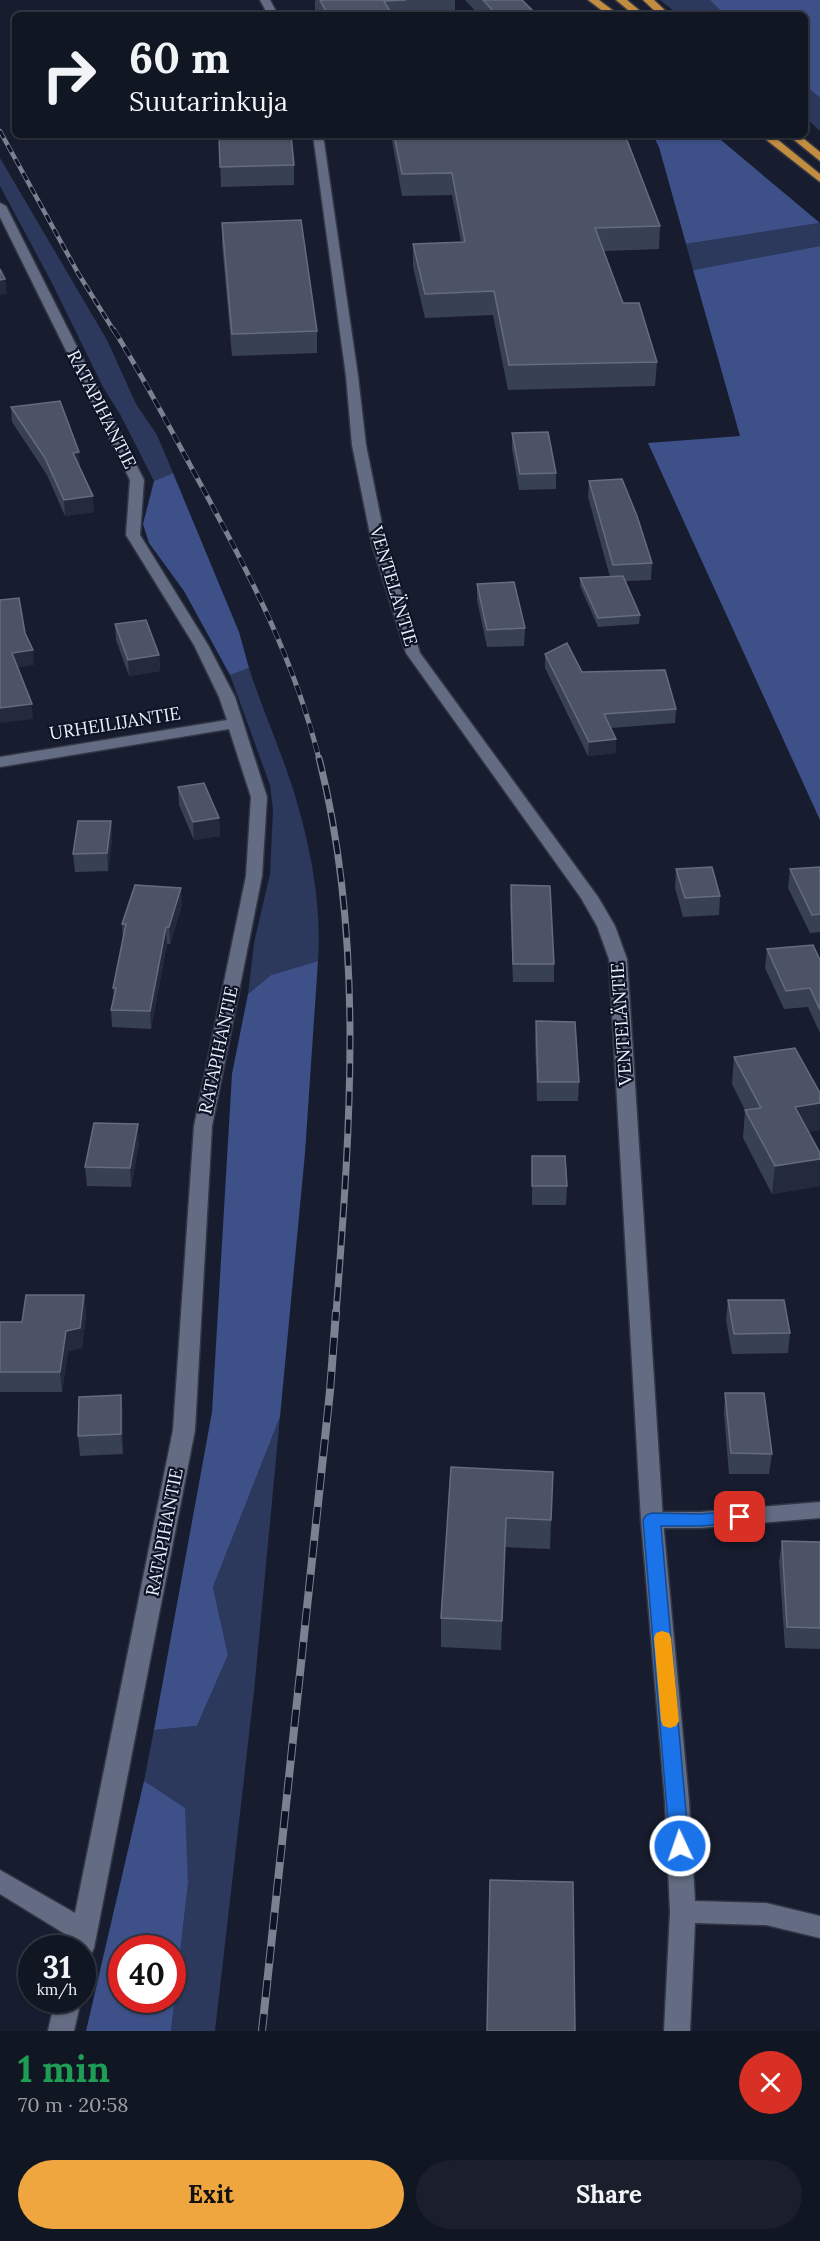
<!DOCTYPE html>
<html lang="en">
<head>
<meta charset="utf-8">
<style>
	body { margin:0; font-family:Lora,serif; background:#1a1f2b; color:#f1f3f6; height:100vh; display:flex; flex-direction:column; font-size:22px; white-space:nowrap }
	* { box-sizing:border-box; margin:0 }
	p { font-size:20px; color:#9c9fa6 }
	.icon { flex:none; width:33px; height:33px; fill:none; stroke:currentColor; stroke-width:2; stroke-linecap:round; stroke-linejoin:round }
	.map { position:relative; height:2031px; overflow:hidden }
	.side { display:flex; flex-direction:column; background:#111623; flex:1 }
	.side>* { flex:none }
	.top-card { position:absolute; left:12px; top:12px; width:796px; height:126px; border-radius:9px; box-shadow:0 2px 4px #0004,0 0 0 2px #303541; background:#111623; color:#f1f3f6; overflow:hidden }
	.speed { position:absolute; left:18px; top:1935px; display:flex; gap:12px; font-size:30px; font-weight:700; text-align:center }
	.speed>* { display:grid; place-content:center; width:78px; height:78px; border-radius:50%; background:#111623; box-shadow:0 2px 4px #0004,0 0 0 2px #303541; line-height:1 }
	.speed small { font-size:15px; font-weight:400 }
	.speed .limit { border:9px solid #d22; background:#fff; color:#111 }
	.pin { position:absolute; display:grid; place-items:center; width:51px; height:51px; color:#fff; margin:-26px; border-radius:12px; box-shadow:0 3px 9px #0006 }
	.me { position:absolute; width:66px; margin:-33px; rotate:357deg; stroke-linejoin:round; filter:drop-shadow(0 0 4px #0008) }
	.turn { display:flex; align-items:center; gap:21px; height:126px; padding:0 18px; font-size:27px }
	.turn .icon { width:78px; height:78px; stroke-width:2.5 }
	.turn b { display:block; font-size:42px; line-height:51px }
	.round { display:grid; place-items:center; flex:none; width:63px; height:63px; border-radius:32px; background:#1a1f2b }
	.head { display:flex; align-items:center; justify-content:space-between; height:102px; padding:0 18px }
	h1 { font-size:36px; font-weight:800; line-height:45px; color:#1e9e55 }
	.action { display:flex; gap:12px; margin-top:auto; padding:12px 18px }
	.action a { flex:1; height:69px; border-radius:36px; background:#f0a63f; color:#111; font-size:24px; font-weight:800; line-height:69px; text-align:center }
	.action a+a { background:#1a1f2b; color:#f1f3f6 }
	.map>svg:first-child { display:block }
	.green { fill:#2c395c }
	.forest { fill:#3d5087; fill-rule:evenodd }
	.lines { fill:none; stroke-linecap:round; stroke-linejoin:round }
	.minor-casing { stroke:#323645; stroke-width:3 }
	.tertiary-casing { stroke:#323645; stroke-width:3 }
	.trunk-casing { stroke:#323645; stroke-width:3 }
	.minor { fill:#636c82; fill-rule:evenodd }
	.tertiary { fill:#636c82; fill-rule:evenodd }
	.trunk { fill:#c38d40; fill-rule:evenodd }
	.rail-far3-casing { stroke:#7b8190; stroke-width:4.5 }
	.rail-far2-casing { stroke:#7b8190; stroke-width:5 }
	.rail-far1-casing { stroke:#7b8190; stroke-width:7 }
	.rail-casing { stroke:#7b8190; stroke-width:8 }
	.rail-far3 { stroke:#0e1425; stroke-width:3; stroke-dasharray:8; stroke-linecap:butt }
	.rail-far2 { stroke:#0e1425; stroke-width:4; stroke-dasharray:10; stroke-linecap:butt }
	.rail-far1 { stroke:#0e1425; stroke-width:4.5; stroke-dasharray:14; stroke-linecap:butt }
	.rail { stroke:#0e1425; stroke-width:6; stroke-dasharray:17; stroke-linecap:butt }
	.wall { fill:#384053 }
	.shaded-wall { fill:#232a3d }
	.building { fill:#4b5365; stroke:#646c7d; stroke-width:1.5 }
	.route { fill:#1a73e8; stroke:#114b97; stroke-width:1.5 }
	.slow { fill:#f59e0b }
	.labels { text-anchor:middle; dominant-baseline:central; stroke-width:4.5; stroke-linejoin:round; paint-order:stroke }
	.street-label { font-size:18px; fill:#eaf0fd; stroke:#0e1425 }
</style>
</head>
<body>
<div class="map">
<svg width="820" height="2031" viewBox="0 0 820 2031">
	<rect width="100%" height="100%" fill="#171d2f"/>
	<g class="green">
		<path d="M 660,0 L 710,0 L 725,15 L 679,15 Z"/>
		<path d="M 806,86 L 820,98 L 820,131 L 806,118 Z"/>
		<path d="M 0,158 L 107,340 L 136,404 L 157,435 L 173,473 L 154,481 L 121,416 L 103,387 L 52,283 L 0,186 Z"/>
		<path d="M 820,223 L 820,246 L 693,270 L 686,244 Z"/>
		<path d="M 249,668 C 262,709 280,748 293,789 C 310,844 322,903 318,961 L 271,975 L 248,994 L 254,943 L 270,874 L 273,810 L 270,785 L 230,675 Z"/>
		<path d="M 280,1417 L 254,1691 L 215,2031 L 171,2031 L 188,1884 L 144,1781 L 154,1730 L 197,1726 L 228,1655 L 213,1587 Z"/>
	</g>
	<g class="forest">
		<path d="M 710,0 L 820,0 L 820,98 L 806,86 L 806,15 L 725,15 Z"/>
		<path d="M 653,135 L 715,135 L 820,223 L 686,244 L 659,147 Z"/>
		<path d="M 820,246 L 820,820 L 648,443 L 740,436 L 693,270 Z"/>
		<path d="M 173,473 L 239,632 L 249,668 L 230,675 L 184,591 L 149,543 L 143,524 L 154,481 Z"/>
		<path d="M 318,961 L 305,1153 L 280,1417 L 213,1587 L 228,1655 L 197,1726 L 154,1730 L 212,1412 L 232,1074 L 248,994 L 271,975 Z"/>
		<path d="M 144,1781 L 185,1808 L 188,1884 L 171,2031 L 86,2031 ZM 122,1948 L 172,1948 L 172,2000 L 122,2000 Z"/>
	</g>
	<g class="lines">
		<defs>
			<g id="minor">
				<path d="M 0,203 L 6,206 L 144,480 L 140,535 L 208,645 L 235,697 L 267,797 L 262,876 L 212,1126 L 195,1430 L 94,1948 L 90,1956 L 82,1959 L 82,1948 L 68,1948 L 70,1937 L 0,1894 L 0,1870 L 75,1913 L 173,1430 L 194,1126 L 246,876 L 251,797 L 229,729 L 0,767 L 0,757 L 227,720 L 219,697 L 194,645 L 126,535 L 130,480 L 0,217 Z"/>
				<path d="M 820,1502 L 820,1518 L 700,1528 L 652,1528 L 644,1526 L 641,1520 L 644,1514 L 652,1512 L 700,1512 Z"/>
				<path d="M 55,2000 L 81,2000 L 74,2031 L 48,2031 Z"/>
			</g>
			<g id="tertiary">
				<path d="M 260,0 L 270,0 L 278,15 L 268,15 Z"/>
				<path d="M 313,135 L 323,135 L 358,376 L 366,445 L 386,544 L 420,653 L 598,897 L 615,926 L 627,959 L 663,1520 L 689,1801 L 695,1901 L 766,1903 L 820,1916 L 820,1938 L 766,1925 L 695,1923 L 690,2031 L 664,2031 L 670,1912 L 665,1801 L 641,1520 L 609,959 L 597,926 L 581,898 L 406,653 L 372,544 L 352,445 L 346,376 Z"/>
			</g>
			<g id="trunk">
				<path d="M 588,0 L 599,0 L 619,15 L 608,15 Z"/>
				<path d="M 616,0 L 627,0 L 645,15 L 634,15 Z"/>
				<path d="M 643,0 L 654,0 L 670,15 L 659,15 Z"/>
				<path d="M 760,135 L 772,135 L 820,174 L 820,182 Z"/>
				<path d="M 788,135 L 799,135 L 820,152 L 820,161 Z"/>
			</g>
		</defs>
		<use href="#minor" class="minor-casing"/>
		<use href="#tertiary" class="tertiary-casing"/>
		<use href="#trunk" class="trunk-casing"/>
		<use href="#minor" class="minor"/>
		<use href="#tertiary" class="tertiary"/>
		<use href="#trunk" class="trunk"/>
		<defs>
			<path id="rail-far3" d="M 0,131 L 78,273 L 114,331"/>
			<path id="rail-far2" d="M 114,330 C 145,380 172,432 201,485 C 249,573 295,661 319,759"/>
			<path id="rail-far1" d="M 319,758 C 365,940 350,1129 336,1314"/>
			<path id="rail" d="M 262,2031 L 330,1391 L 336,1312"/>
		</defs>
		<use href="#rail-far3" class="rail-far3-casing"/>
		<use href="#rail-far2" class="rail-far2-casing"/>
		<use href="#rail-far1" class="rail-far1-casing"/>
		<use href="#rail" class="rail-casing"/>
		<use href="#rail-far3" class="rail-far3"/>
		<use href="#rail-far2" class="rail-far2"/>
		<use href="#rail-far1" class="rail-far1"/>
		<use href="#rail" class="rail"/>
	</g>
	<g class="wall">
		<path d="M 315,0 L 455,0 L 455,15 L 317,15 L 315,12 Z"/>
		<path d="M 465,0 L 522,0 L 537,15 L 479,15 Z"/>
		<path d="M 219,135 L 294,165 L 294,185 L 221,187 Z"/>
		<path d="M 391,135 L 625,135 L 660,226 L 659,249 L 604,251 L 623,303 L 657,362 L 655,386 L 508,390 L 493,315 L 425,318 L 413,267 L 413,244 L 461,242 L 452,195 L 402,196 Z"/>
		<path d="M 222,223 L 317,331 L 317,353 L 232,356 L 222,244 Z"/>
		<path d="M 11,407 L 94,512 L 65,516 L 47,475 L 12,422 Z"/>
		<path d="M 512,433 L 556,473 L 556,489 L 519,490 L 512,449 Z"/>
		<path d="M 589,481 L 652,563 L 651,580 L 625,581 L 640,615 L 639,624 L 598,627 L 580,586 L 580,578 L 610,577 L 588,497 Z"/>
		<path d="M 477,584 L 525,628 L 524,646 L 487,647 L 477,600 Z"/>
		<path d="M 115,624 L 159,655 L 160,671 L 129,676 L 116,640 Z"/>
		<path d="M 545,654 L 582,672 L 676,709 L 675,723 L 611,728 L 616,739 L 616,753 L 588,756 L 545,668 Z"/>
		<path d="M 178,787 L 219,818 L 220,836 L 194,840 L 179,805 Z"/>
		<path d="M 111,821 L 112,839 L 108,871 L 75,872 L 73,854 Z"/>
		<path d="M 820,868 L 820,932 L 810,933 L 788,888 L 790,869 Z"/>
		<path d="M 676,869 L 720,896 L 719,915 L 683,917 L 675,888 Z"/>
		<path d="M 511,885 L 554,964 L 554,982 L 513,982 L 510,904 Z"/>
		<path d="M 182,905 L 170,944 L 167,944 L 151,1029 L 112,1027 L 111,1010 L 114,999 L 113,988 L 123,940 L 122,924 Z"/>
		<path d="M 767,949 L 820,960 L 820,1033 L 808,1007 L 784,1009 L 765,968 Z"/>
		<path d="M 536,1021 L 579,1082 L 578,1101 L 537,1101 L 535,1040 Z"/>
		<path d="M 734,1057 L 820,1093 L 820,1130 L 808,1132 L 820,1186 L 772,1194 L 743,1138 L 745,1110 L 732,1084 Z"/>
		<path d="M 139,1143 L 131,1187 L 87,1186 L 85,1167 Z"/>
		<path d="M 532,1156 L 567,1186 L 566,1205 L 532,1205 Z"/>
		<path d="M 84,1295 L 86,1314 L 82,1348 L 68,1351 L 62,1392 L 0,1392 L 0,1322 L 22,1322 Z"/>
		<path d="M 728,1300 L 790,1333 L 788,1353 L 732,1354 L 726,1320 Z"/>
		<path d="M 725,1393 L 772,1454 L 769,1474 L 729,1474 L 724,1413 Z"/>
		<path d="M 121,1395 L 123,1415 L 123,1454 L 80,1456 L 78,1436 Z"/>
		<path d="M 451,1467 L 553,1472 L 550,1549 L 505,1547 L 501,1650 L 441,1647 L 441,1618 Z"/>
		<path d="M 782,1541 L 820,1542 L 820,1649 L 785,1648 L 779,1561 Z"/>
	</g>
	<g class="shaded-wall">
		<path d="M 5,279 L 7,294 L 0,295 L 0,280 Z"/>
		<path d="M 79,452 L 80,468 L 73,453 Z"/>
		<path d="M 93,496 L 94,512 L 65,516 L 64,500 Z"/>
		<path d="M 33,650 L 34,665 L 14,668 L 12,653 Z"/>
		<path d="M 159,655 L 160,671 L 129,676 L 128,660 Z"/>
		<path d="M 32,704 L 33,719 L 0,723 L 0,708 Z"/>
		<path d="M 616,739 L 616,753 L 588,756 L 589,742 Z"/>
		<path d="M 219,818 L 220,836 L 194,840 L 193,822 Z"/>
		<path d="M 111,821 L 112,839 L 108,871 L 107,853 Z"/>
		<path d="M 181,888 L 182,905 L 170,944 L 169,927 Z"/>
		<path d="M 166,927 L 167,944 L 151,1029 L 150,1011 Z"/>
		<path d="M 820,1103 L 820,1130 L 792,1135 L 795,1107 Z"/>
		<path d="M 138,1124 L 139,1143 L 131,1187 L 130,1168 Z"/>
		<path d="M 820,1159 L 820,1186 L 772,1194 L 775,1166 Z"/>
		<path d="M 84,1295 L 86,1314 L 82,1348 L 68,1351 L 62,1392 L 60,1372 L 66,1331 Z"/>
		<path d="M 121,1395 L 123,1415 L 123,1454 L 121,1434 Z"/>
	</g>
	<g class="building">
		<path d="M 320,0 L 406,0 L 384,1 L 392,15 L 328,15 Z"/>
		<path d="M 483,0 L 522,0 L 537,15 L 497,15 Z"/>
		<path d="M 219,135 L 291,135 L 294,165 L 220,167 Z"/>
		<path d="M 394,135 L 625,135 L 660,226 L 595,228 L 623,303 L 639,303 L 657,362 L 509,365 L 494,291 L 425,294 L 413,244 L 465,242 L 452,173 L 402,174 Z"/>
		<path d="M 301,220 L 317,331 L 232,334 L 222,223 Z"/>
		<path d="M 0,269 L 5,279 L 0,280 Z"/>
		<path d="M 60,401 L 79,452 L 73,453 L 93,496 L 64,500 L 45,458 L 11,407 Z"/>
		<path d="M 548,432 L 556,473 L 520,474 L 512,433 Z"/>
		<path d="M 622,479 L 637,516 L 652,563 L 613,565 L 589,481 Z"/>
		<path d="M 623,576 L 640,615 L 598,618 L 580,578 Z"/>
		<path d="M 514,582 L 525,628 L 487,630 L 477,584 Z"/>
		<path d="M 19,598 L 25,633 L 33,650 L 12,653 L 32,704 L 0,708 L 0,600 Z"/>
		<path d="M 146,620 L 159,655 L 128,660 L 115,624 Z"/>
		<path d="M 567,643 L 582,672 L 665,670 L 676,709 L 604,714 L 616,739 L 589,742 L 545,654 Z"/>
		<path d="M 204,783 L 219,818 L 193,822 L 178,787 Z"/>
		<path d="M 78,821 L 111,821 L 107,853 L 73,854 Z"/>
		<path d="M 712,867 L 720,896 L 685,898 L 676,869 Z"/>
		<path d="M 820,867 L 820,914 L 812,915 L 790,869 Z"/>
		<path d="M 135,885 L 181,888 L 169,927 L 166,927 L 150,1011 L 111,1010 L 116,988 L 113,988 L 126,924 L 122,924 Z"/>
		<path d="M 511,885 L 550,886 L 554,964 L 513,964 Z"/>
		<path d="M 813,945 L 820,960 L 820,1010 L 810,988 L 786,991 L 767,949 Z"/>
		<path d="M 536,1021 L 575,1022 L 579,1082 L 538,1082 Z"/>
		<path d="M 795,1048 L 820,1093 L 820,1103 L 795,1107 L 820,1153 L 820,1159 L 775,1166 L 745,1110 L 761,1108 L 734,1057 Z"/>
		<path d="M 94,1123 L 138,1124 L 130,1168 L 85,1167 Z"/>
		<path d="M 532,1156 L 565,1156 L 567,1186 L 532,1186 Z"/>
		<path d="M 26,1295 L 84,1295 L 80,1328 L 66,1331 L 60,1372 L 0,1372 L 0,1322 L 22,1322 Z"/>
		<path d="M 728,1300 L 784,1300 L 790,1333 L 734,1334 Z"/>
		<path d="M 725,1393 L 764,1393 L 772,1454 L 731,1453 Z"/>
		<path d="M 121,1395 L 121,1434 L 78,1436 L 79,1397 Z"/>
		<path d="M 451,1467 L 553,1472 L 551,1520 L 506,1518 L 502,1621 L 441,1618 Z"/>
		<path d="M 782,1541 L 820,1542 L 820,1628 L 787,1627 Z"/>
		<path d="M 490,1880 L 573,1882 L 575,2031 L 487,2031 Z"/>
	</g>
	<path class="route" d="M 740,1511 L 746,1513 L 748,1517 L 746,1521 L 740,1523 L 700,1526 L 661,1526 L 689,1846 L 686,1851 L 680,1854 L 673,1851 L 670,1846 L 643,1520 L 646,1515 L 652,1513 L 700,1514 Z"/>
	<path class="slow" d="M 662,1631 L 669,1633 L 671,1638 L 679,1721 L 676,1726 L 670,1728 L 663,1726 L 661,1721 L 654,1638 L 656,1633 Z"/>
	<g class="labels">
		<g class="street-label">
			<text transform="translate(102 409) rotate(63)">RATAPIHANTIE</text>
			<text transform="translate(394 586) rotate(73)">VENTELÄNTIE</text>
			<text transform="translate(115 723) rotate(-9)">URHEILIJANTIE</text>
			<text transform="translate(621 1024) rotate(-94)">VENTELÄNTIE</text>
			<text transform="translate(218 1050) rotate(-78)">RATAPIHANTIE</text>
			<text transform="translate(164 1532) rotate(-79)">RATAPIHANTIE</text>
		</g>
	</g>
</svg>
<div class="speed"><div>31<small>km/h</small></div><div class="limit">40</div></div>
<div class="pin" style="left:740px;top:1517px;background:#d93025"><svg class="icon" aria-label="arrive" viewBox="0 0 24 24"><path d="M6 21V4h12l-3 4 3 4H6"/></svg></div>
<svg class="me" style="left:680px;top:1846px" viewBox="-20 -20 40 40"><circle r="17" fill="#1a73e8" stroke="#fff" stroke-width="3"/><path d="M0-11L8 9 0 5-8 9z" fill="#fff"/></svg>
<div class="top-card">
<div class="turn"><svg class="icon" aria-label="right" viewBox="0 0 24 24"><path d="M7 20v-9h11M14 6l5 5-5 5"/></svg><div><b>60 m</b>Suutarinkuja</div></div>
</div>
</div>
<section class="side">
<div class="head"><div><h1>1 min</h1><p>70 m · 20:58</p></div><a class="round" style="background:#d93025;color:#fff"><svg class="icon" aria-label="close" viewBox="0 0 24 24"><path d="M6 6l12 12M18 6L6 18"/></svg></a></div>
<div class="action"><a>Exit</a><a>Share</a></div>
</section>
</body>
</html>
